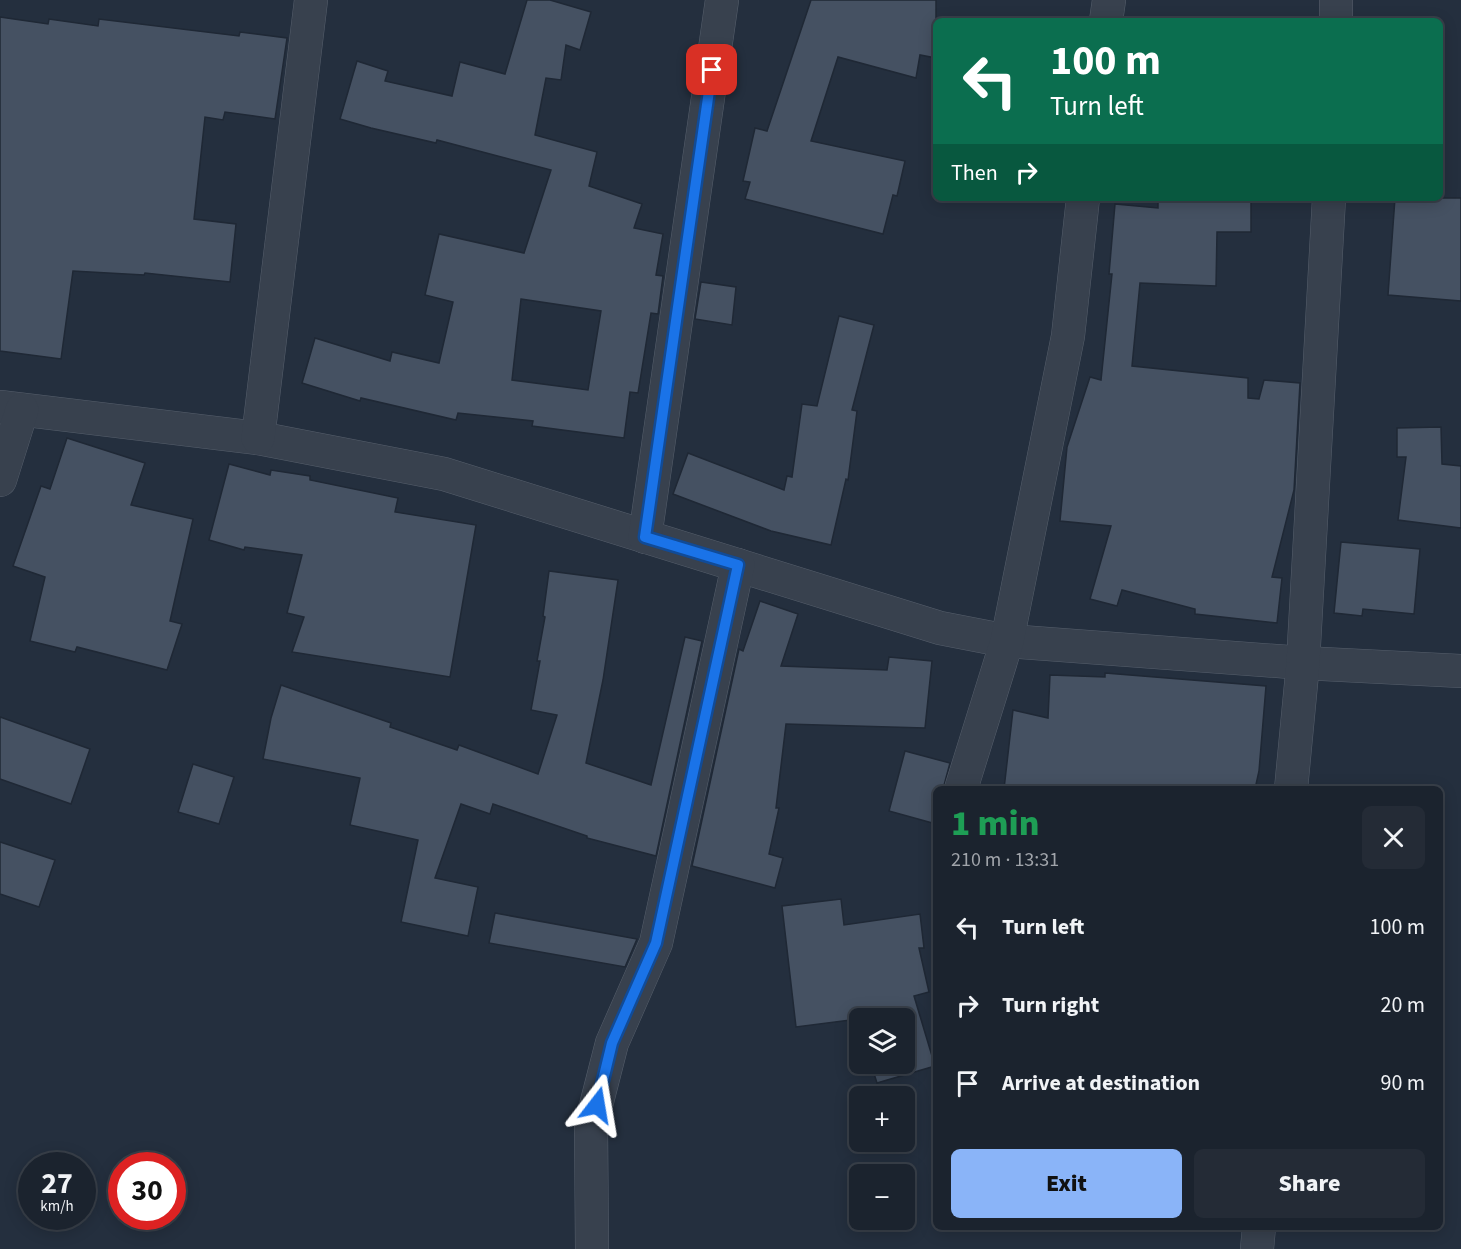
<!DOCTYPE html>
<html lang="en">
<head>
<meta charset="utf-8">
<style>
	body { margin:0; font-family:"Source Sans 3",sans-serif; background:#242b36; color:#f1f3f6; height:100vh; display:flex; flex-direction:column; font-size:22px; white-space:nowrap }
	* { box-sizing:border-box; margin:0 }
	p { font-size:20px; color:#a0a4aa }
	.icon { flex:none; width:33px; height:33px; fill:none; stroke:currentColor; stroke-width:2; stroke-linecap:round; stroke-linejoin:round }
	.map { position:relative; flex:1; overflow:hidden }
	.details { position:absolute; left:933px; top:786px; width:510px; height:444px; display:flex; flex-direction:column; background:#1b232e; border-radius:9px; box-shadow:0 3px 15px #0003,0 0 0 2px #39404a }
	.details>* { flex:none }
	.top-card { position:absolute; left:933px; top:18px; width:510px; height:183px; border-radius:9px; box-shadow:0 3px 15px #0003,0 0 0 2px #39404a; background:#0b6e4f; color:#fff; overflow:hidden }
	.buttons { position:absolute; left:849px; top:1008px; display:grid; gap:12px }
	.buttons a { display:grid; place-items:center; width:66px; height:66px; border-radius:9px; background:#1b232e; box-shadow:0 3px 15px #0003,0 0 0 2px #39404a; font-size:30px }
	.speed { position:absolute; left:18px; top:1152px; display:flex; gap:12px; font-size:30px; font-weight:700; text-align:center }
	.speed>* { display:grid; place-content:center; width:78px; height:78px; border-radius:50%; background:#1b232e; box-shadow:0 3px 15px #0003,0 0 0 2px #39404a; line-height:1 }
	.speed small { font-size:15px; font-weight:400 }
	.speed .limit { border:9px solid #d22; background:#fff; color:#111 }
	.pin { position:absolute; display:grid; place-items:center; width:51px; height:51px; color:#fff; margin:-26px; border-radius:12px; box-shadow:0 3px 9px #0006 }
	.me { position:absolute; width:66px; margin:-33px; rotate:14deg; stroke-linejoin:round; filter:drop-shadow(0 0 4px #0008) }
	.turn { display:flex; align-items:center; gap:21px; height:126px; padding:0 18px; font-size:27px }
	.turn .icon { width:78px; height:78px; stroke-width:2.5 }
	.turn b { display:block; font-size:42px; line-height:51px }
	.then { display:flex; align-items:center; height:57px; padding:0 18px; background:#0003; gap:12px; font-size:22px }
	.round { display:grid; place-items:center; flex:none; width:63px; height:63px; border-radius:9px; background:#242b36 }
	.headline { display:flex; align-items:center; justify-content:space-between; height:102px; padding:0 18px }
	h1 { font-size:36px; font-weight:800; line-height:45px; color:#1e9e55 }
	.primary-button { display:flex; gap:12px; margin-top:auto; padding:12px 18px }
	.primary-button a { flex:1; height:69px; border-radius:9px; background:#8ab4f8; color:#111; font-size:24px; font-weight:800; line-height:69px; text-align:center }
	.primary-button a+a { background:#242b36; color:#f1f3f6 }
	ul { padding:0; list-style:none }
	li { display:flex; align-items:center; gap:18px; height:78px; padding:0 18px }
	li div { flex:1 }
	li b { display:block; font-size:22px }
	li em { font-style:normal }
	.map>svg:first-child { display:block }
	.building { fill:#455162; stroke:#1f2835; stroke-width:1.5; fill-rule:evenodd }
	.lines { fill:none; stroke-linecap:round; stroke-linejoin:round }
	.minor-casing { stroke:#565f6c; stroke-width:34 }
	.minor { stroke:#38414e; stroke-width:33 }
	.route-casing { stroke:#114b97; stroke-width:15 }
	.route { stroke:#1a73e8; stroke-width:10 }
</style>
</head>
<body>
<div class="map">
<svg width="1461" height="1249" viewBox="0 0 1461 1249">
	<rect width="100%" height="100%" fill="#242f3e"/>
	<g class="building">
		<path d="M 527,0 L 550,0 L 591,12 L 580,50 L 566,45 L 561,80 L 546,78 L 535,135 L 597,152 L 589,186 L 642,204 L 634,228 L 663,234 L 656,275 L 663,276 L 658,314 L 651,313 L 638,393 L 630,392 L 624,438 L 532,426 L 533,421 L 458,413 L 456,420 L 361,398 L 360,401 L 302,383 L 315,338 L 390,361 L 392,352 L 439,363 L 453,302 L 425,295 L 439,234 L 524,253 L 551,170 L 437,140 L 436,143 L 371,128 L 340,119 L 357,61 L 388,71 L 385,81 L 452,96 L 460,62 L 505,74 ZM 521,299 L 601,311 L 588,390 L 512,380 Z"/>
		<path d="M 811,0 L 936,0 L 936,58 L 920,55 L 916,78 L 838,57 L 811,141 L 905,161 L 897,196 L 893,195 L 883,234 L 745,199 L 750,182 L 743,181 L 755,128 L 767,131 Z"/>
		<path d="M 0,17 L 48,24 L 49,19 L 98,26 L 99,19 L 239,36 L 240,32 L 287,38 L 275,119 L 225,112 L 223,120 L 205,117 L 194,219 L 236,224 L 230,282 L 145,273 L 144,275 L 73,271 L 61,359 L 0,351 Z"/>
		<path d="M 1395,198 L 1461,198 L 1461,301 L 1388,295 Z"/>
		<path d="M 1158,200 L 1251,200 L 1251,232 L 1217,232 L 1216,286 L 1140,283 L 1132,366 L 1248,378 L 1248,398 L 1259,399 L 1264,380 L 1300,383 L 1294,490 L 1272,577 L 1282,578 L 1277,623 L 1195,614 L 1195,609 L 1122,590 L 1117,606 L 1090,599 L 1111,526 L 1060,521 L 1067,447 L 1090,377 L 1101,380 L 1112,274 L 1109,274 L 1115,204 L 1158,208 Z"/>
		<path d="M 701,282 L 736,287 L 732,325 L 695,319 Z"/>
		<path d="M 839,316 L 874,325 L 852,410 L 857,411 L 848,480 L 846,479 L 831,545 L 771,531 L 673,494 L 688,453 L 784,490 L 787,476 L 792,477 L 802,404 L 817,406 Z"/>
		<path d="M 1441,427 L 1442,464 L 1461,466 L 1461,528 L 1398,520 L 1406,457 L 1397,457 L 1397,428 Z"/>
		<path d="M 67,438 L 145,463 L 131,505 L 193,519 L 170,621 L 182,624 L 167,670 L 77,647 L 75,652 L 30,641 L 45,577 L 13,566 L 41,486 L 50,489 Z"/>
		<path d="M 229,464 L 270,475 L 271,470 L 310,476 L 310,480 L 398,498 L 395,512 L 476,525 L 450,677 L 292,652 L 304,617 L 287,613 L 302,555 L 245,547 L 244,550 L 209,540 Z"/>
		<path d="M 1341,542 L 1420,549 L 1414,614 L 1363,609 L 1362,616 L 1334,613 Z"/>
		<path d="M 549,571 L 618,580 L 603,680 L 586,763 L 651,785 L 685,637 L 702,641 L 656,856 L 587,838 L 587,836 L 493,804 L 490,814 L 461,804 L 435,878 L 478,887 L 468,936 L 401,922 L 418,840 L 350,825 L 360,778 L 263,759 L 271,718 L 281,685 L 391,723 L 390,727 L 457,750 L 459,745 L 538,774 L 557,715 L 531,710 L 540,661 L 537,661 L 545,617 L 543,616 Z"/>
		<path d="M 760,601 L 798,614 L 781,666 L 887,670 L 889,657 L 932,661 L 925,728 L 786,724 L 776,808 L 779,808 L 769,854 L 783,858 L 775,888 L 692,866 L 739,649 L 743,651 Z"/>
		<path d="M 1105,673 L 1266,686 L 1259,771 L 1255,789 L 1004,789 L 1013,710 L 1048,718 L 1050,675 L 1105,677 Z"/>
		<path d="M 0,717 L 90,749 L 71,804 L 0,779 Z"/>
		<path d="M 905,751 L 950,763 L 943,789 L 936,789 L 936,824 L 889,811 Z"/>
		<path d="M 193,764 L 234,777 L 219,824 L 178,812 Z"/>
		<path d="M 0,842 L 55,860 L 39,907 L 0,894 Z"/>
		<path d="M 841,899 L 844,925 L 920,914 L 924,948 L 919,948 L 929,992 L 914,996 L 935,1066 L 877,1083 L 871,1064 L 904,1064 L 904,1018 L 860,1018 L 860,1026 L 858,1019 L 796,1027 L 782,906 Z"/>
		<path d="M 495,913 L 637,939 L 625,967 L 489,943 Z"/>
	</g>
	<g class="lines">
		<defs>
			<g id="minor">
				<path d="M 1106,21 L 1109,0"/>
				<path d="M 1336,21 L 1336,0"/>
				<path d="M 0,407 L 258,438 L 444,474 L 940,628 L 1007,641 L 1303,663 L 1461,671"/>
				<path d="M 258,438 L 311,0"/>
				<path d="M 0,480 L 22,410"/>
				<path d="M 645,537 L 722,0"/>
				<path d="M 961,789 L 1007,641 L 1068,336 L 1083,198"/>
				<path d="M 1291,789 L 1303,663 L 1329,198"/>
				<path d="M 592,1249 L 591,1125 L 612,1043 L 656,943 L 738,565"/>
				<path d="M 1257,1249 L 1259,1227"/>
			</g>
		</defs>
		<use href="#minor" class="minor-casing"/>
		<use href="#minor" class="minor"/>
	</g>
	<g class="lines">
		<defs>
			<path id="route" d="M 597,1105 L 612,1043 L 656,943 L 738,565 L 645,537 L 712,70"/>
		</defs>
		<use href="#route" class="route-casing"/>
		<use href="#route" class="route"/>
	</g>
</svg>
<div class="buttons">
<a><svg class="icon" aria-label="layers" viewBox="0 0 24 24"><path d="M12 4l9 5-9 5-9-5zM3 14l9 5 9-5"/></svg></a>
<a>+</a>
<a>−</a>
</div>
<div class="speed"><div>27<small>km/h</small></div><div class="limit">30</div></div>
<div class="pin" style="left:712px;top:70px;background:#d93025"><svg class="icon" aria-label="arrive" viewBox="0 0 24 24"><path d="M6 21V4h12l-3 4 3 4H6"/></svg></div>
<svg class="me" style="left:597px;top:1105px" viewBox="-20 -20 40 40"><path d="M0-17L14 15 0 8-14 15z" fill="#1a73e8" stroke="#fff" stroke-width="4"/></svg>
<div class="top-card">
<div class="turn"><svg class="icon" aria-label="left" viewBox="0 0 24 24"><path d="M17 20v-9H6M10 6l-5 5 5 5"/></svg><div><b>100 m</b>Turn left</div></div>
<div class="then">Then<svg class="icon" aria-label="right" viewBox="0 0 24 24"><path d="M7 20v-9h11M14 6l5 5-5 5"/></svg></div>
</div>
<section class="details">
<div class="headline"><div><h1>1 min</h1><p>210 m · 13:31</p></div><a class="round"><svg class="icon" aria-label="close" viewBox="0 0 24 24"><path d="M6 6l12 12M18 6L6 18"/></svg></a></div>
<ul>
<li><svg class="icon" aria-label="left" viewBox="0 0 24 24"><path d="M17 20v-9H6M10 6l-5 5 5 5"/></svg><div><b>Turn left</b></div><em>100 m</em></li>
<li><svg class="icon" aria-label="right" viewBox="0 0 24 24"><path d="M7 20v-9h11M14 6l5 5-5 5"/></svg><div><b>Turn right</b></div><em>20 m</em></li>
<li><svg class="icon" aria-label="arrive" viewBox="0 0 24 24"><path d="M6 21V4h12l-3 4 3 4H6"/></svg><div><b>Arrive at destination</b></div><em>90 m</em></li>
</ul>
<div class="primary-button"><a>Exit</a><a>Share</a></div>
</section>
</div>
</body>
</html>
